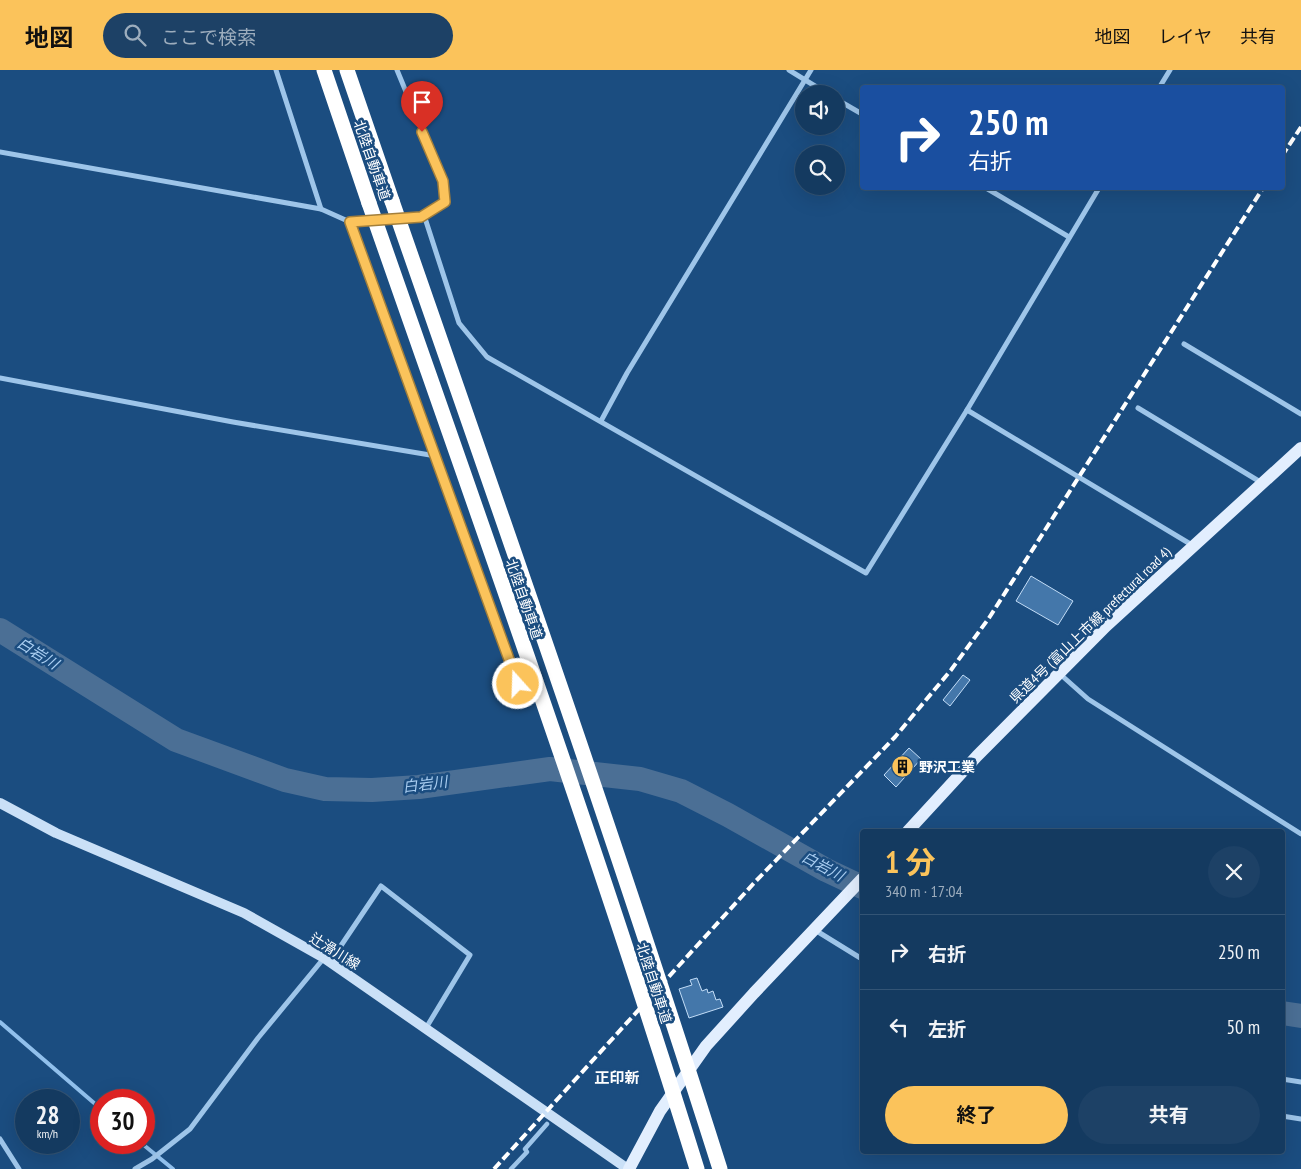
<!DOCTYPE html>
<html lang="ja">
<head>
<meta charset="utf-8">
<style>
	body { margin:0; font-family:"PT Sans Narrow","Noto Sans JP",sans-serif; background:#1d4166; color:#f1f3f6; height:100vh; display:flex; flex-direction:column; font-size:19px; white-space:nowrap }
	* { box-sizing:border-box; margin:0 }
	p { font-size:16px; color:#9dadbd }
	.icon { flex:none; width:28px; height:28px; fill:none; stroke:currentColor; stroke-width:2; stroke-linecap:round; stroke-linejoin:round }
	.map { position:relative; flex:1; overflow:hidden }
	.side { position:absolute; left:860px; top:759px; width:425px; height:325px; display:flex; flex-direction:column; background:#143a60; border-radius:5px; box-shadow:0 5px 20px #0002,0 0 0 1px #335475 }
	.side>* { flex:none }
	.banner { position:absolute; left:860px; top:15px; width:425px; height:105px; border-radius:5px; box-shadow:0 5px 20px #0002,0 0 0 1px #335475; background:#1a4fa0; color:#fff; overflow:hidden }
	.tools { position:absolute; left:795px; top:15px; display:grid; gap:10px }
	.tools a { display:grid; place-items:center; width:50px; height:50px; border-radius:50%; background:#143a60; box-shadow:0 5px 20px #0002,0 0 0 1px #335475; font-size:25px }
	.speed { position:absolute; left:15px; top:1019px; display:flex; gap:10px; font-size:25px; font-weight:700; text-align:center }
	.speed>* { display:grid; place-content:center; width:65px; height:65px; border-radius:50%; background:#143a60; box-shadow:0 5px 20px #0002,0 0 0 1px #335475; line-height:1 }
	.speed small { font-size:12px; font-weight:400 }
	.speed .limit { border:8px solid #d22; background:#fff; color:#111 }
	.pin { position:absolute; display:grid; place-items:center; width:42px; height:42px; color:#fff; margin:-51px -21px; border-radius:50% 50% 50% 0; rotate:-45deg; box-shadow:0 0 5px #0007 }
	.pin .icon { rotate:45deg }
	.me { position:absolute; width:55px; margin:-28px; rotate:340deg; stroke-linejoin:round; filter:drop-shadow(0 0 4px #0008) }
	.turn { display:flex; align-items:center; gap:18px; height:105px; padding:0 25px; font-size:22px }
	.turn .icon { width:65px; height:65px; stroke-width:2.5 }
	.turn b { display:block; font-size:35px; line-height:42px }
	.round { display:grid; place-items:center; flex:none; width:52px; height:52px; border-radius:26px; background:#1d4166 }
	.headline { display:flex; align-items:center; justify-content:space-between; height:85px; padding:0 25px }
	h1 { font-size:30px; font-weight:700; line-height:38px; color:#fbc35b }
	.action { display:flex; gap:10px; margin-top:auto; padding:10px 25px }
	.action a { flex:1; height:58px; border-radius:30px; background:#fbc35b; color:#111; font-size:20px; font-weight:700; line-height:58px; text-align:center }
	.action a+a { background:#1d4166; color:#f1f3f6 }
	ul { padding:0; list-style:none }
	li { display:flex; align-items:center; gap:15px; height:75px; padding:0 25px; border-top:1px solid #335475 }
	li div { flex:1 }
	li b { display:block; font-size:19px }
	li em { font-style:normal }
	header { display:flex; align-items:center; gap:30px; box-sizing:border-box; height:70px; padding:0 25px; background:#fbc35b; color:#111 }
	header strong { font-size:24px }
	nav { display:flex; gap:28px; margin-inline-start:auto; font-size:18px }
	.search { width:350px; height:45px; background:#1d4166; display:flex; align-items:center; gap:12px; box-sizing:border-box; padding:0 18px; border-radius:28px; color:#9dadbd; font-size:19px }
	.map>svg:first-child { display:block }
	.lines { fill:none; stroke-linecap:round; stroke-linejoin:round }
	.stream { stroke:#91c0ec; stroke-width:4 }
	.river { stroke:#4b6f95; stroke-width:24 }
	.building { fill:#47a; stroke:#c3ddf7 }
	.pedestrian { stroke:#9ec5e9; stroke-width:4.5 }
	.minor { stroke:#9ec5e9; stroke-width:5 }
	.secondary { stroke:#cae0f7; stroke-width:10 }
	.primary { stroke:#e2eefe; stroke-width:12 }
	.motorway { stroke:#fff; stroke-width:15 }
	.rail { stroke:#fff; stroke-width:4; stroke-dasharray:9 4; stroke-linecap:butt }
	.motorway-bridge { stroke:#fff; stroke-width:15 }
	.route-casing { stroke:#a37f3b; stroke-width:12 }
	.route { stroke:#fbc35b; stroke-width:9 }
	.labels { text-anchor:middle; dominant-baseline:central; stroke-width:5; stroke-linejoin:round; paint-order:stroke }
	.street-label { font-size:14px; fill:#fff; stroke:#1b4d80 }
	.poi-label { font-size:14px; font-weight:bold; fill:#fff; stroke:#1b4d80; text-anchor:start }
	.water-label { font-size:15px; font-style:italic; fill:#aacef1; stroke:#1b4d80 }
	.neighbourhood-label { font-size:15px; font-weight:bold; fill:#fff; stroke:#1b4d80 }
</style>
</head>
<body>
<header>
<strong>地図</strong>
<div class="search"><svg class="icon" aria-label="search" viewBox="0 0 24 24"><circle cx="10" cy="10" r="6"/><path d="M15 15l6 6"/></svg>ここで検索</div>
<nav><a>地図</a><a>レイヤ</a><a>共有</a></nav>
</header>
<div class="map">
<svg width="1301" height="1099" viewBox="0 0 1301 1099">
	<rect width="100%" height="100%" fill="#1b4d80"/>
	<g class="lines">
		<g class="stream">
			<path d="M 0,952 L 101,1039"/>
			<path d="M 140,1072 L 173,1099"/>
		</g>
		<g class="river">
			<path d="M 0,560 L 176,670 L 285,710 L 325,719 L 372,720 L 419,717 L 550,699 L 640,709 L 681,721 L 728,745 L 826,800 L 862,817"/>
			<path d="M 1282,943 L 1301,946"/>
		</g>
	</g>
	<g class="building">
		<path d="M 1031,506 L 1073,531 L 1058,555 L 1016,531 Z"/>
		<path d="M 963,605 L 970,610 L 950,636 L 943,630 Z"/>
		<path d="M 909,678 L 921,689 L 896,717 L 884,705 Z"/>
		<path d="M 697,908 L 702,921 L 707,919 L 708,923 L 713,921 L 716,930 L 720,929 L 723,937 L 689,948 L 679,919 L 692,915 L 690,910 Z"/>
	</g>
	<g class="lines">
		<path class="pedestrian" d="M 511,1099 L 527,1082 L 525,1079 L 547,1054"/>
		<g class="minor">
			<path d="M 276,0 L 321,139"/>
			<path d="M 789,0 L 828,24"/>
			<path d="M 1159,18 L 1170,0"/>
			<path d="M 836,29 L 862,44"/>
			<path d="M 0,82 L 321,139 L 350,152 L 361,151 L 421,147 L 445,132 L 443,111 L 397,0"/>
			<path d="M 986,118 L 1069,167"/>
			<path d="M 424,145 L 459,253 L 487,287 L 866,503 L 967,340 L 1099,118"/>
			<path d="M 350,152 L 518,614"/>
			<path d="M 1184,274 L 1301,344"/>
			<path d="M 0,308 L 233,352 L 436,386"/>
			<path d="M 1138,338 L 1262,413"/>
			<path d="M 967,340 L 1192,475"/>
			<path d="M 601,351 L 627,303 L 811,0"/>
			<path d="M 1060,604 L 1088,629 L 1301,764"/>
			<path d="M 815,860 L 862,889"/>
			<path d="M 330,892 L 381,816 L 470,885 L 426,958"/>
			<path d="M 1282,1009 L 1301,1012"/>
			<path d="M 1282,1046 L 1301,1049"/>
			<path d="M 0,1069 L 19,1099"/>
			<path d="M 135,1099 L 152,1089 L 190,1059 L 258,968 L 324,888"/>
		</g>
		<path class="secondary" d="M 0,733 L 56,763 L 244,843 L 324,888 L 628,1099"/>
		<g class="primary">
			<path d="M 908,761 L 977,686 L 1106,556 L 1301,378"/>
			<path d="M 629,1099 L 660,1041 L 706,976 L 754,923 L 862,809"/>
		</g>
		<g class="motorway">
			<path d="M 324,0 L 369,133"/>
			<path d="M 347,0 L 392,131"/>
		</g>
		<g class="rail">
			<path d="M 1282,86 L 1301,57"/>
			<path d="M 494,1099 L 754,813 L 895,667 L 951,600 L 989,548 L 1263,118"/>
		</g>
		<g class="motorway-bridge">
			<path d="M 392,131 C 504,453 617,774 720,1099"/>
			<path d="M 369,133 C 481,454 596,774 697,1099"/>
		</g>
	</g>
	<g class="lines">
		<defs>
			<path id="route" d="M 422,62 L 443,111 L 445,132 L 421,147 L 350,152 L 518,614"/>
		</defs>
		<use href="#route" class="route-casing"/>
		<use href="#route" class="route"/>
	</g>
	<defs>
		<symbol id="building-disc" viewBox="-11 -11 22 22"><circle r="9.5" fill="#fbc35b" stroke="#1b4d80"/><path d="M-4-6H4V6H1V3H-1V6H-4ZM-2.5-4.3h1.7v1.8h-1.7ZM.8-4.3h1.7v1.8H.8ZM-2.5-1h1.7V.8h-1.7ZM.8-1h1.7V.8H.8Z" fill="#111"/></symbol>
	</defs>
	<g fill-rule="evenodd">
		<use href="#building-disc" x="890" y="684" width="25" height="25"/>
	</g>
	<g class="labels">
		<g class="street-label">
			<text transform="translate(372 90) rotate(71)">北陸自動車道</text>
			<text transform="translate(524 529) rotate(71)">北陸自動車道</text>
			<text transform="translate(1090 555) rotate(-44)">県道4号 (富山上市線 prefectural road 4)</text>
			<text transform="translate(335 881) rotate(32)">辻滑川線</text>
			<text transform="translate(654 913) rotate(72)">北陸自動車道</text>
		</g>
		<g class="poi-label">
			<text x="919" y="697">野沢工業</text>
		</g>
		<g class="water-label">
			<text transform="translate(38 583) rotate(32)">白岩川</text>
			<text transform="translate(425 714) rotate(-7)">白岩川</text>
			<text transform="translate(823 796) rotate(28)">白岩川</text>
		</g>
		<g class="neighbourhood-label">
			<text x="617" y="1007">正印新</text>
		</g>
	</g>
</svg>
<div class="tools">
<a><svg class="icon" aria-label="sound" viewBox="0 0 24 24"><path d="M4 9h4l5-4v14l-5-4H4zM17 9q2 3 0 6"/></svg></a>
<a><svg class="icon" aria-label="search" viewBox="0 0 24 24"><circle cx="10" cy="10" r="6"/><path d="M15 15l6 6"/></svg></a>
</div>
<div class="speed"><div>28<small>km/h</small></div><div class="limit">30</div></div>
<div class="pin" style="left:422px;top:62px;background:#d93025"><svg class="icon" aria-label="arrive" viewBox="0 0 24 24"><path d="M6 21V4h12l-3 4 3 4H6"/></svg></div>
<svg class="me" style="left:518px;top:614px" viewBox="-20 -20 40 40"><circle r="17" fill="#fbc35b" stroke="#fff" stroke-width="3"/><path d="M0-11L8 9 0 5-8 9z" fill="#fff"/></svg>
<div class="banner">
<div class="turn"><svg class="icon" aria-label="right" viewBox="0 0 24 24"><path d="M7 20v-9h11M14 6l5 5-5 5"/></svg><div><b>250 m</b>右折</div></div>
</div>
<section class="side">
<div class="headline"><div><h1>1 分</h1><p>340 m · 17:04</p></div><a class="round"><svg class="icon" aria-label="close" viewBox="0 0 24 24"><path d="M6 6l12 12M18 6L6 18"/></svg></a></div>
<ul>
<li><svg class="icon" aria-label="right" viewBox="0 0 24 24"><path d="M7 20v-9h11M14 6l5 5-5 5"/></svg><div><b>右折</b></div><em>250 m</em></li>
<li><svg class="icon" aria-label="left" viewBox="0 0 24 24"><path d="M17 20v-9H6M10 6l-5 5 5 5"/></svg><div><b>左折</b></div><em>50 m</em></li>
</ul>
<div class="action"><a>終了</a><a>共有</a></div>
</section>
</div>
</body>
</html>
